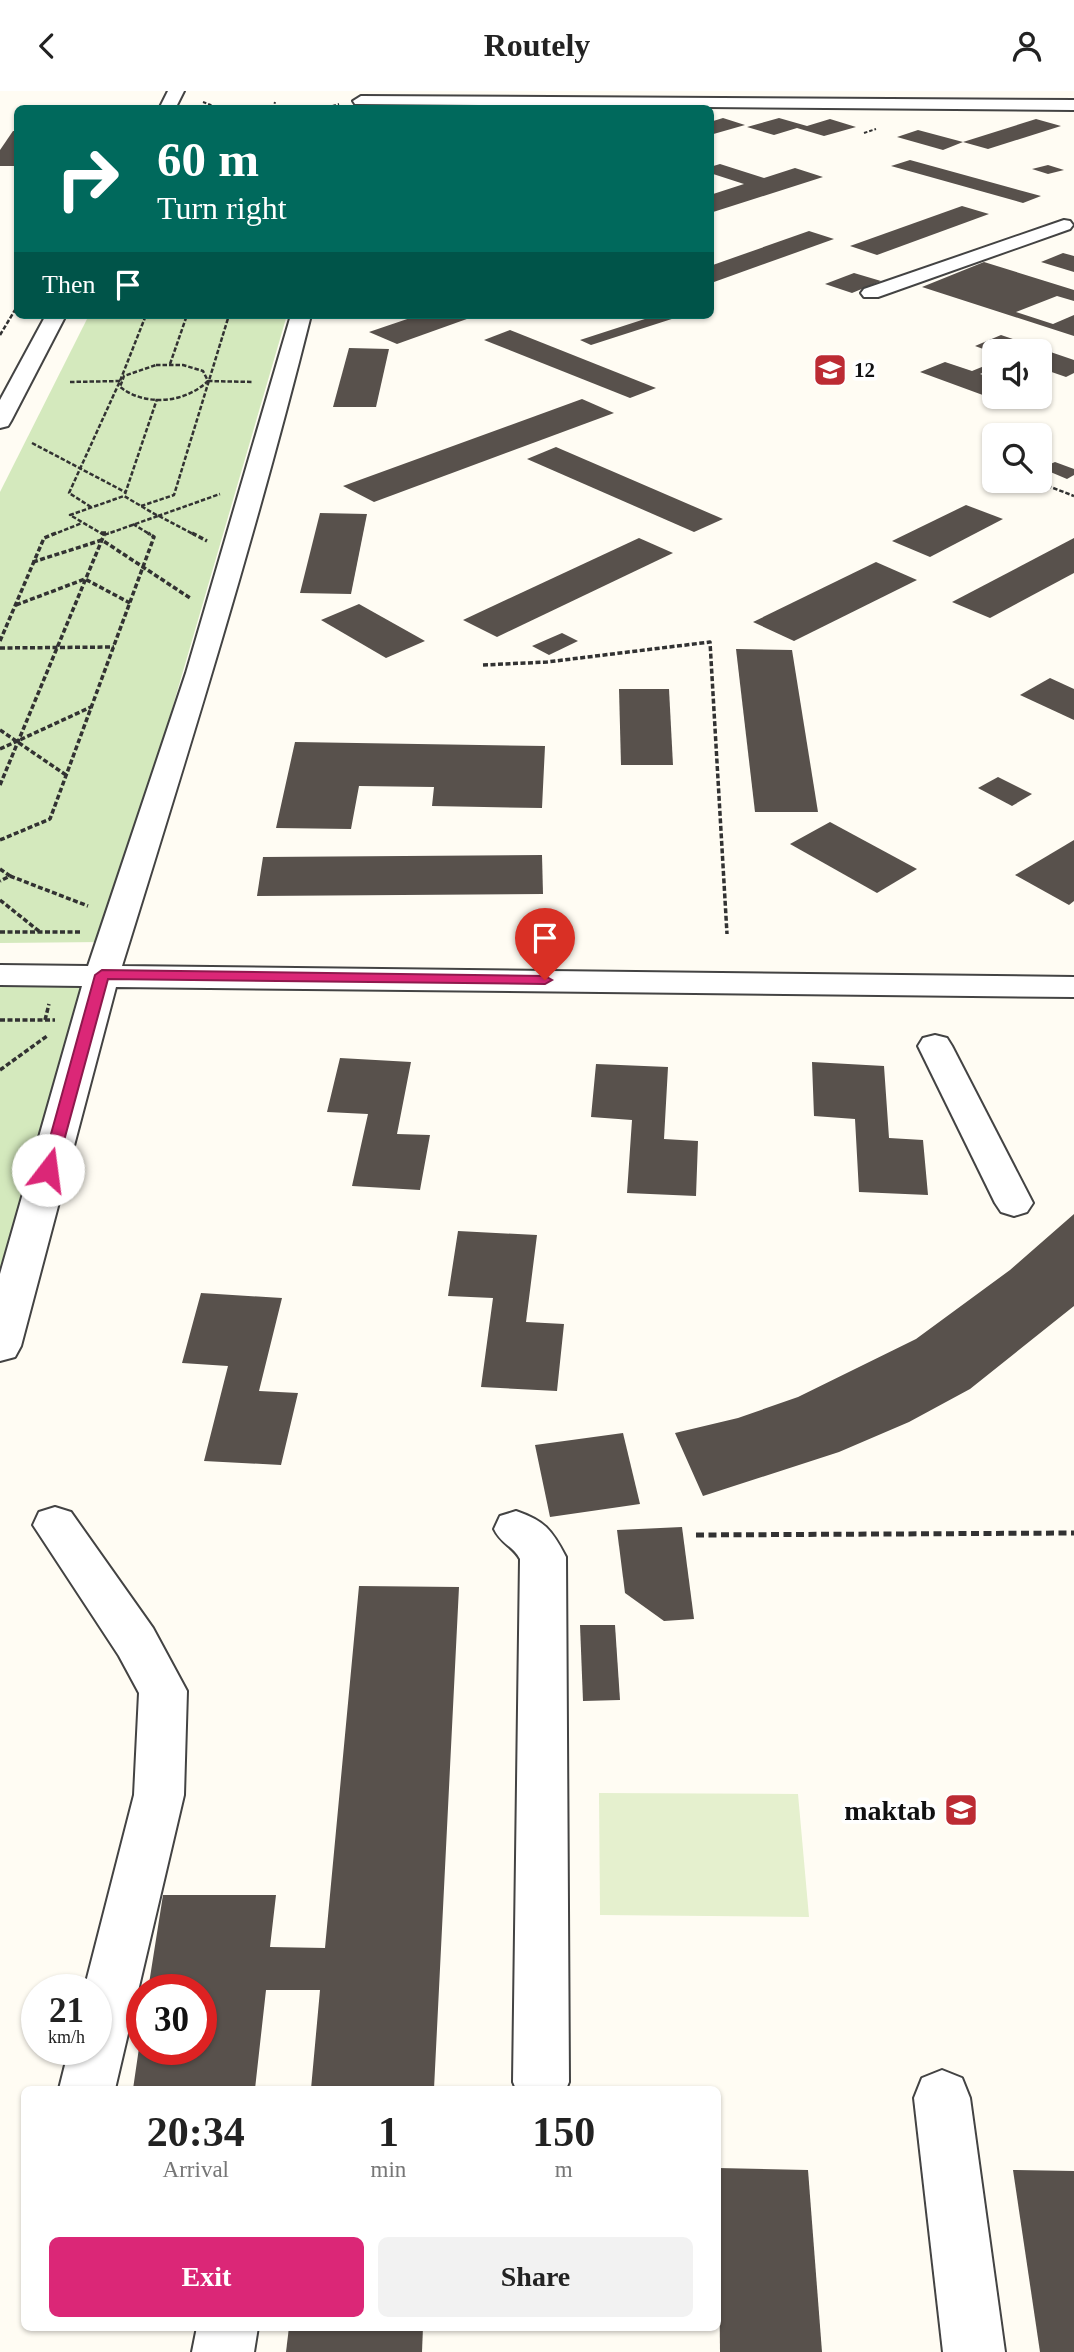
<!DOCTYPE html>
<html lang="en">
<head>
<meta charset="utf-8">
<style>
	body { margin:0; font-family:"Times New Roman",serif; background:#f2f2f2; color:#222; height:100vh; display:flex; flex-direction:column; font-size:26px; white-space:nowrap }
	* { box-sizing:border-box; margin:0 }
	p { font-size:23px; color:#767676 }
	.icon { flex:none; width:38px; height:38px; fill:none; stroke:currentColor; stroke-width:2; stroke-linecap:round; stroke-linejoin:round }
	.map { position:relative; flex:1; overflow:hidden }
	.side { position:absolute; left:21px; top:1995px; width:700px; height:245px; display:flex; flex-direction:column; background:#fff; border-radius:10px; box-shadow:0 2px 5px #0004 }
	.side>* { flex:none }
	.banner { position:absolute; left:14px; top:14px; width:700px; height:214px; border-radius:10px; box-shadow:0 2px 5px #0004; background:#00695c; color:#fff; overflow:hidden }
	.tools { position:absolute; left:982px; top:248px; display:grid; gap:14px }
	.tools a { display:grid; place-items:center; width:70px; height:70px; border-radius:10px; background:#fff; box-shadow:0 2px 5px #0004; font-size:35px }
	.speed { position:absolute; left:21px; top:1883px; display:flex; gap:14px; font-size:35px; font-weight:700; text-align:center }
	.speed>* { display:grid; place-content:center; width:91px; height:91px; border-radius:50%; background:#fff; box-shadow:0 2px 5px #0004; line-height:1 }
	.speed small { font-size:18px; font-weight:400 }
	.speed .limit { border:10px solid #d22; background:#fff; color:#111 }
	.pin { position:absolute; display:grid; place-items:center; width:60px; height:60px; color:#fff; margin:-72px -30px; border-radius:50% 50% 50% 0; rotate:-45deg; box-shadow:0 0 7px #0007 }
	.pin .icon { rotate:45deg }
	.me { position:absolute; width:77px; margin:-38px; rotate:15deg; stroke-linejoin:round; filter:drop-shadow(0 0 5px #0008) }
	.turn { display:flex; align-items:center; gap:24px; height:147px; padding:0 28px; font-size:32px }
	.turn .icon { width:91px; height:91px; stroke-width:2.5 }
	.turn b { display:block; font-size:49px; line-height:60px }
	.then { display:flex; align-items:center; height:66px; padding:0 28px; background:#0003; gap:14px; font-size:26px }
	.eta { display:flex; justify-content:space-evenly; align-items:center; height:119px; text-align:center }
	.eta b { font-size:42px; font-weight:700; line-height:49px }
	.cta { display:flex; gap:14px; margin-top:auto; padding:14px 28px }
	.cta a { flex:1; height:80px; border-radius:10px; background:#db2777; color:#fff; font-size:28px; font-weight:700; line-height:80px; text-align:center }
	.cta a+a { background:#f2f2f2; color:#222 }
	header { display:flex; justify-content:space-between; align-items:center; height:91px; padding:0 28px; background:#fff; font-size:32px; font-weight:700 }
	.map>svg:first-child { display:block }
	.green { fill:#d4e9bd }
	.pitch { fill:#e5f0ce }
	.building { fill:#58514c }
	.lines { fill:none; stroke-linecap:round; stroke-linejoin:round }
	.minor-casing { stroke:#434343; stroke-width:4 }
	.path-far3 { stroke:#323232; stroke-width:2; stroke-dasharray:3.5 2; stroke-linecap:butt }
	.path-far2 { stroke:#323232; stroke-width:2.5; stroke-dasharray:4.5 2; stroke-linecap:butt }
	.path-far1 { stroke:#323232; stroke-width:3.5; stroke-dasharray:5 2.5; stroke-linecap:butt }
	.path { stroke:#323232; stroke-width:5; stroke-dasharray:8 4.5; stroke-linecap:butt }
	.minor { fill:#fff; fill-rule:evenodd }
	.route { fill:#db2777; stroke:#8e194d; stroke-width:2 }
	.labels { text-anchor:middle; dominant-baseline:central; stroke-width:7; stroke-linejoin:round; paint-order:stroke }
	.far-poi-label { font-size:21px; font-weight:bold; fill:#101010; stroke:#fff; text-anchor:start }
	.near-poi-label { font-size:28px; font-weight:bold; fill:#101010; stroke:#fff; text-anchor:end }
</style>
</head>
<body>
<header><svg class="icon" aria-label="back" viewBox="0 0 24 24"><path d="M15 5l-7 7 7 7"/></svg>Routely<svg class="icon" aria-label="person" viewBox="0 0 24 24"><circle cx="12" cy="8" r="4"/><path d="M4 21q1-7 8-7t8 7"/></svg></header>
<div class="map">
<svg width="1074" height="2261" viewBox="0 0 1074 2261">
	<rect width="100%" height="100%" fill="#fffcf3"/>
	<g class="green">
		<path d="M 89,224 L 287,224 L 104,851 L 0,852 L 0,401 Z"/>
		<path d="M 0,884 L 102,884 L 0,1255 Z"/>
	</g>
	<path class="pitch" d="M 599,1702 L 798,1703 L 809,1826 L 600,1824 Z"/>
	<g class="building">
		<path d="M 723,27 L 745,34 L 710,44 L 710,31 Z"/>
		<path d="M 779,27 L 807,35 L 830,28 L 856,36 L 824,45 L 797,37 L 774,44 L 747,36 Z"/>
		<path d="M 1036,28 L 1061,35 L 988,58 L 963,51 Z"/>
		<path d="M 918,39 L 963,51 L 943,59 L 897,46 Z"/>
		<path d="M 13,40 L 18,40 L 18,75 L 0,75 L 0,59 Z"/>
		<path d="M 910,69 L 1041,105 L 1023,112 L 891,75 Z"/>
		<path d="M 720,73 L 764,87 L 795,77 L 823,86 L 710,122 L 710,104 L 744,93 L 710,82 L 710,76 Z"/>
		<path d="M 1048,74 L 1064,79 L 1048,83 L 1032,78 Z"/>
		<path d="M 962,115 L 989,123 L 877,164 L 850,155 Z"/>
		<path d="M 809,140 L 834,148 L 714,191 L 710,190 L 710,175 Z"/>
		<path d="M 1063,162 L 1074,165 L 1074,181 L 1041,171 Z"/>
		<path d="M 984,171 L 1074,199 L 1074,210 L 1057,205 L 1016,221 L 1053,233 L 1074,224 L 1074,245 L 922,196 Z"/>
		<path d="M 854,182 L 881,190 L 852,202 L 825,193 Z"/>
		<path d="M 419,224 L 478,224 L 397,253 L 369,241 Z"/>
		<path d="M 645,224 L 681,225 L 591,254 L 580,249 L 651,226 Z"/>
		<path d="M 510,239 L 656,297 L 630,307 L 484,249 Z"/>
		<path d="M 1001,244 L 1074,269 L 1074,282 L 1066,286 L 1040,277 L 1040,261 L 994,262 L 975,255 Z"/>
		<path d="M 349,257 L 389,258 L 376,316 L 333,316 Z"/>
		<path d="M 945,271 L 972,280 L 994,271 L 994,277 L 980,283 L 994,288 L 994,306 L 1026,306 L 1010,314 L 920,281 Z"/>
		<path d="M 582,308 L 614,322 L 374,411 L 343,395 Z"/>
		<path d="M 556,356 L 723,428 L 694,441 L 527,368 Z"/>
		<path d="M 1055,371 L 1074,378 L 1074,384 L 1067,388 L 1041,377 Z"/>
		<path d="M 966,414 L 1003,428 L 930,466 L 892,450 Z"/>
		<path d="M 320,422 L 367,423 L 351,503 L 300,502 Z"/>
		<path d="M 639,447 L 673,462 L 497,546 L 463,529 Z"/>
		<path d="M 1074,447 L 1074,482 L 990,527 L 952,511 Z"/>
		<path d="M 876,471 L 917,489 L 794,550 L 753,531 Z"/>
		<path d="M 359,513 L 425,550 L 386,567 L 321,529 Z"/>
		<path d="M 562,542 L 578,550 L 549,564 L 532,555 Z"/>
		<path d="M 736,558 L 792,559 L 818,721 L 755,721 Z"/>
		<path d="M 1050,587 L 1074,598 L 1074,629 L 1020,604 Z"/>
		<path d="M 619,598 L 669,598 L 673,674 L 621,674 Z"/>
		<path d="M 295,651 L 545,655 L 542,717 L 432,715 L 434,696 L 359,695 L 351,738 L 276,737 Z"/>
		<path d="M 998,686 L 1032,703 L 1012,715 L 978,697 Z"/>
		<path d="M 830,731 L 917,778 L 877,802 L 790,753 Z"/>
		<path d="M 1074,749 L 1074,810 L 1069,814 L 1015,784 Z"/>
		<path d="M 542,764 L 543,803 L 257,805 L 263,766 Z"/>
		<path d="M 340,967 L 411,971 L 397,1043 L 430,1044 L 420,1099 L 352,1095 L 368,1023 L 327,1021 Z"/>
		<path d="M 812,971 L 884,975 L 889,1047 L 923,1049 L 928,1104 L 859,1101 L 855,1028 L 814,1025 Z"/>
		<path d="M 596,973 L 668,976 L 664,1048 L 698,1050 L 696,1105 L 627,1102 L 632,1029 L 591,1026 Z"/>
		<path d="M 1074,1123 L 1074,1215 L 970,1298 L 909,1331 L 839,1361 L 703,1405 L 675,1342 L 738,1327 L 798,1306 L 916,1248 L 1010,1179 Z"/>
		<path d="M 458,1140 L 537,1144 L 526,1231 L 564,1233 L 557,1300 L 481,1296 L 493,1207 L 448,1205 Z"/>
		<path d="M 201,1202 L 282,1207 L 259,1300 L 298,1302 L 281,1374 L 204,1370 L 228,1275 L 182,1272 Z"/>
		<path d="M 623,1342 L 640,1413 L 550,1426 L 535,1354 Z"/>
		<path d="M 682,1436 L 694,1528 L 664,1530 L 625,1502 L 617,1439 Z"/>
		<path d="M 359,1495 L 459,1496 L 434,1998 L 311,1998 L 320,1899 L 266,1899 L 255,1998 L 133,1998 L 140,1950 L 142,1958 L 201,1958 L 201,1899 L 148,1899 L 163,1804 L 276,1804 L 270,1856 L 325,1857 Z"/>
		<path d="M 580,1534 L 615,1534 L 620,1609 L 583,1610 Z"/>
		<path d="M 718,2077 L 808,2079 L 822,2261 L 720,2261 Z"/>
		<path d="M 1013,2079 L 1074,2080 L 1074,2261 L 1040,2261 Z"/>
		<path d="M 289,2236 L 423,2236 L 422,2261 L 286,2261 Z"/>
	</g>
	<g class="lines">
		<defs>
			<g id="minor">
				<path d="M 168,0 L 184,0 L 175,18 L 159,18 Z"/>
				<path d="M 361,5 L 1074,9 L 1074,19 L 355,13 L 353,10 Z"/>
				<path d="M 1064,129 L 1070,130 L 1073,134 L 1070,138 L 878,206 L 864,206 L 861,202 L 864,198 Z"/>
				<path d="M 46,224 L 66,224 L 11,330 L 8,335 L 0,337 L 0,309 Z"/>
				<path d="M 291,224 L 311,224 C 256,444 189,659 122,875 L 1074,886 L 1074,906 L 116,896 L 21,1255 L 15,1266 L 0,1270 L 0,1183 L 82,895 L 0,894 L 0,874 L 88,875 L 186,582 Z"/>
				<path d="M 935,944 L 947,947 L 952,955 L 1033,1112 L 1027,1121 L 1014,1125 L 1001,1121 L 995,1112 L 918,955 L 923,947 Z"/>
				<path d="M 55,1416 L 71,1421 L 153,1537 L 187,1600 L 184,1704 L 115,1998 L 59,1998 L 69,1958 L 96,1958 L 96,1899 L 84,1899 L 134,1704 L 139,1602 L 119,1565 L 33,1434 L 39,1421 Z"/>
				<path d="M 516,1420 C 545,1430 552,1439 566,1466 L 569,1991 L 566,1998 L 516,1998 L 513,1991 L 520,1468 C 513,1455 501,1453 494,1438 L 500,1425 Z"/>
				<path d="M 942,1979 L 962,1987 L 970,2007 L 1005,2261 L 943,2261 L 914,2007 L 922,1987 Z"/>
				<path d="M 197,2236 L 258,2236 L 254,2261 L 192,2261 Z"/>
			</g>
		</defs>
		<use href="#minor" class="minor-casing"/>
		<g class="path-far3">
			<path d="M 203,11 L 221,18"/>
			<path d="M 273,18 L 275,11"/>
			<path d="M 322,18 L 339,13"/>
			<path d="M 864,42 L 876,38"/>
		</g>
		<g class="path-far2">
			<path d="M 0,244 L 18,214"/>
			<path d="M 170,273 L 187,224"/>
			<path d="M 156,274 L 183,274 L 203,280 L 208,290 C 185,312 146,316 120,296 L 124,285 Z"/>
			<path d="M 208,290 L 253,291"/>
			<path d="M 70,291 L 120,290"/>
			<path d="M 32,352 L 125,401"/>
			<path d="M 1035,390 L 1074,405"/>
			<path d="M 125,403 L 157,308"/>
			<path d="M 141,415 L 174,404 L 229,224"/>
			<path d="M 91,416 L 69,402 L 120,290 L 146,224"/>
			<path d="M 158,425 L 220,403"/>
			<path d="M 159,425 L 195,444"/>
			<path d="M 133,433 L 151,444"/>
			<path d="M 52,444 L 82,432"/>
			<path d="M 104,444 L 70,424 L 124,405 L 158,425 L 104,444"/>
		</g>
		<g class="path-far1">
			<path d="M 101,442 L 109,442"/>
			<path d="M 192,442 L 207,450"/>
			<path d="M 33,471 L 102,449 L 190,507"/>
			<path d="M 16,514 L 85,488 L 130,512"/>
			<path d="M 0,550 L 44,447 L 56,442"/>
			<path d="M 0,557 L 114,556"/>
			<path d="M 483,574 L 547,571 L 710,551 L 727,843"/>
			<path d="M 0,639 L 66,684"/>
			<path d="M 0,658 L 91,616"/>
			<path d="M 0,694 L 104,444"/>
			<path d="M 0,749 L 50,728 L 154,446 L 148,442"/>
			<path d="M 0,778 L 10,785 L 0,790"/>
			<path d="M 10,785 L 88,815"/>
			<path d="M 0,809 L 40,841"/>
			<path d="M 0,841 L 80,841"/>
			<path d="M 0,929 L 55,929"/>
			<path d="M 45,929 L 49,913"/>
			<path d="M 0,979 L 47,945"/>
		</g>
		<path class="path" d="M 696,1444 L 1074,1442"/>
		<use href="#minor" class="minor"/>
	</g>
	<path class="route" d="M 102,879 L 545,885 L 552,889 L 545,893 L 108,888 L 56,1079 L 48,1084 L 41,1079 L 95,884 Z"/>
	<defs>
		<symbol id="school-square" viewBox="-11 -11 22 22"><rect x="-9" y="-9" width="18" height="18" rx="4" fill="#bc2b33" stroke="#fff"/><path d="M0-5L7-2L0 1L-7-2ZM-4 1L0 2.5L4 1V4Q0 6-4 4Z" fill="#fff"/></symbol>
	</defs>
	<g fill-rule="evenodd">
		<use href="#school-square" x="811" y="260" width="38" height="38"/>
		<use href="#school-square" x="942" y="1700" width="38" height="38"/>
	</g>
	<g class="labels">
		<g class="far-poi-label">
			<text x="854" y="279">12</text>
		</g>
		<g class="near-poi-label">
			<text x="936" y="1719">maktab</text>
		</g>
	</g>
</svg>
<div class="tools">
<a><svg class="icon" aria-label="sound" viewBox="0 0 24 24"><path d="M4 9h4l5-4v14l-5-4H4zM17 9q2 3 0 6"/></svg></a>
<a><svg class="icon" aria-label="search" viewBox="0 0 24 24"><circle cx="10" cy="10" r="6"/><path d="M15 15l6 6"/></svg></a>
</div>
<div class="speed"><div>21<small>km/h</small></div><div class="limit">30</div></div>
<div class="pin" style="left:545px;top:889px;background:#d93025"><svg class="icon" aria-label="arrive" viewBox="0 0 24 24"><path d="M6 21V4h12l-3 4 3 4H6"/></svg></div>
<svg class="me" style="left:48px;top:1079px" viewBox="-20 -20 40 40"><circle r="19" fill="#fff"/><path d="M0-13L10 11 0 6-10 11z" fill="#db2777"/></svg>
<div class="banner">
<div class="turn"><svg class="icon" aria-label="right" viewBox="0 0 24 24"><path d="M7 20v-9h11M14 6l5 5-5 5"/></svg><div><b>60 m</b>Turn right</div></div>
<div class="then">Then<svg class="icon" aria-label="arrive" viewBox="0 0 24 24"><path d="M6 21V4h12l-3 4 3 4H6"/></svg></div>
</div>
<section class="side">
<div class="eta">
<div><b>20:34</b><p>Arrival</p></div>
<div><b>1</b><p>min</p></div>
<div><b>150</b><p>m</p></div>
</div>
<div class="cta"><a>Exit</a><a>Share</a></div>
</section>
</div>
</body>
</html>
